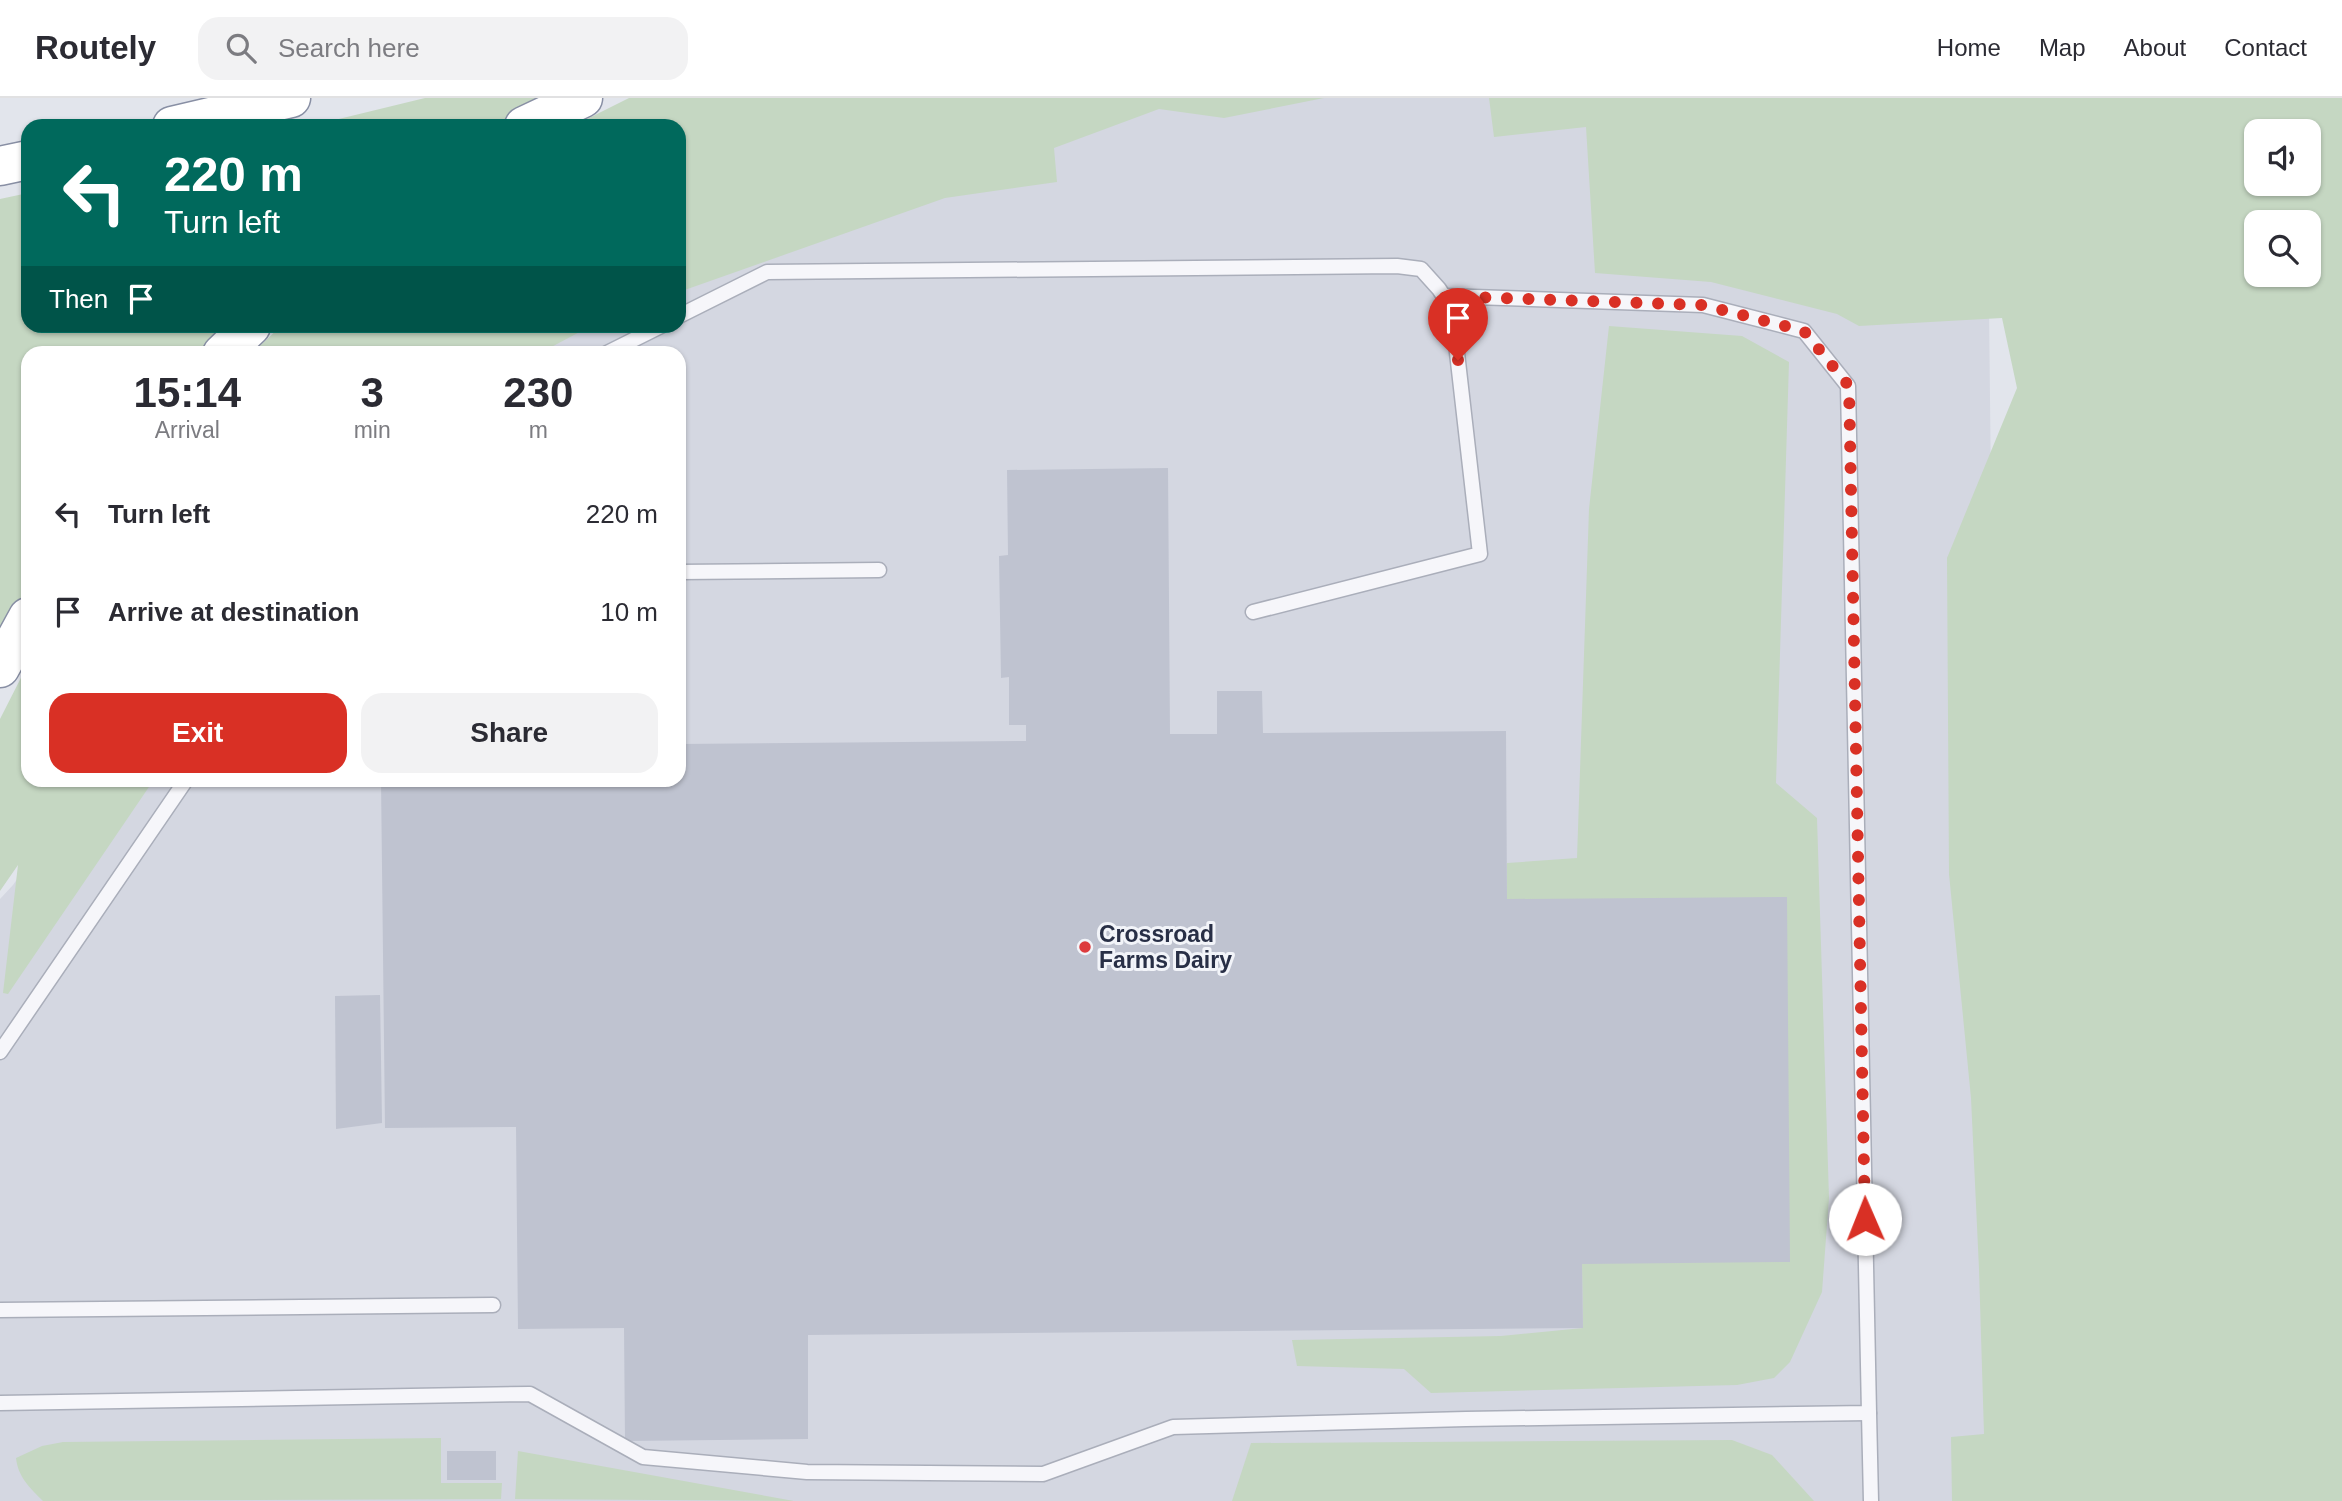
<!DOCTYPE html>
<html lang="en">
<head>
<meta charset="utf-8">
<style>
	body { margin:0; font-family:Helvetica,sans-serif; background:#f2f2f3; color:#2b2b33; height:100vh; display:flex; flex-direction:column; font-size:26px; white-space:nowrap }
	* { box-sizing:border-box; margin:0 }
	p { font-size:23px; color:#7c7c81 }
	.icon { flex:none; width:38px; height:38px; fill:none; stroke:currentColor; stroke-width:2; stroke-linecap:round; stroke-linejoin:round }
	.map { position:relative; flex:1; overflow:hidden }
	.side { position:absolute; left:21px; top:248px; width:665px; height:441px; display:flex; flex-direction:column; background:#fff; border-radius:21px; box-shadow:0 2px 5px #0004 }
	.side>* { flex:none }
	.guide { position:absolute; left:21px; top:21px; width:665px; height:214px; border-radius:21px; box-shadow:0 2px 5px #0004; background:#00695c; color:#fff; overflow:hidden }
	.buttons { position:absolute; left:2244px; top:21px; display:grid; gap:14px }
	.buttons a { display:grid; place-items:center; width:77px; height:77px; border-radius:14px; background:#fff; box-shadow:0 2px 5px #0004; font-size:35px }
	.pin { position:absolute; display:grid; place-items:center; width:60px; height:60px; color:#fff; margin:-72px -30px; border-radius:50% 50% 50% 0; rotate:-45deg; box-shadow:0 0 7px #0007 }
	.pin .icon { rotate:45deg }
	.me { position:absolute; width:77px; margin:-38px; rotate:359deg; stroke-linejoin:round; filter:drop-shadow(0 0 5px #0008) }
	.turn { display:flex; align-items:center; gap:24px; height:147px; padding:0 28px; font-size:32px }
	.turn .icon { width:91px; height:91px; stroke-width:2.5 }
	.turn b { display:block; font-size:49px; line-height:60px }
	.then { display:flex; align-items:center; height:66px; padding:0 28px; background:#0003; gap:14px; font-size:26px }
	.eta { display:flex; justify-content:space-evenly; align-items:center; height:119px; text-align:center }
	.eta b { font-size:42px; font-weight:800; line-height:49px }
	.cta { display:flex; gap:14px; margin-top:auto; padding:14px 28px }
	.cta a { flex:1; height:80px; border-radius:21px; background:#d93025; color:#fff; font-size:28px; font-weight:800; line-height:80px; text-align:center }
	.cta a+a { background:#f2f2f3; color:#2b2b33 }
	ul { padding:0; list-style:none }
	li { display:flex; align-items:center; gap:21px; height:98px; padding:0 28px }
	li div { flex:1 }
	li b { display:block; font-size:26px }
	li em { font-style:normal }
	header { display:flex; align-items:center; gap:42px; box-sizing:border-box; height:98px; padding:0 35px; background:#fff; border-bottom:2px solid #e1e1e2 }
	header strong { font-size:33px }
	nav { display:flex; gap:38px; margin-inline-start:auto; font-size:24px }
	.search { width:490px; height:63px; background:#f2f2f3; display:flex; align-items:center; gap:18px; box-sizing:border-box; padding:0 24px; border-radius:21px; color:#7c7c81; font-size:26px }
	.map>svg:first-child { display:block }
	.built { fill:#d4d7e1 }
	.green { fill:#c5d7c2; fill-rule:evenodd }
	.building { fill:#bfc3d0 }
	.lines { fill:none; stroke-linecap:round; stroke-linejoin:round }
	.lane-casing { stroke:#aaaeba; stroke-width:17 }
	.highway-casing { stroke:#888fa4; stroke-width:41 }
	.lane { stroke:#f6f6fa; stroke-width:14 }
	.highway { stroke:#fff; stroke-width:38 }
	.route { stroke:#d93025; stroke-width:12; stroke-dasharray:0 21.6 }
	.poi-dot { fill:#dd3b3e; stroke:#f2f4f9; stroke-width:2.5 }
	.labels { text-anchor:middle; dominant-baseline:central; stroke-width:6; stroke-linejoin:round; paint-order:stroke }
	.poi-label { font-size:23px; font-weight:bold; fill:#282f46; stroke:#f2f4f9; text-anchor:start }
</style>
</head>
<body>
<header>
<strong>Routely</strong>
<div class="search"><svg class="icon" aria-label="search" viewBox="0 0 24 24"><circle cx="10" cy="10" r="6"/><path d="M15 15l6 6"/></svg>Search here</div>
<nav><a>Home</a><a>Map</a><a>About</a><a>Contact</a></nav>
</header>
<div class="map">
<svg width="2342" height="1403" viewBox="0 0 2342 1403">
	<rect width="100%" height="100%" fill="#e2e5ec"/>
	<path class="built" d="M 988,0 L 1899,0 L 1989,209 L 2002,1403 L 0,1403 L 0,801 L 13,787 L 85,683 L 679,682 L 679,256 L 441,255 L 472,228 L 679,228 L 679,93 Z"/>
	<g class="green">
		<path d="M 425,0 L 546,0 L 491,28 L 310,28 Z"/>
		<path d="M 629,0 L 1324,0 L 1224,20 L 1159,11 L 1054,50 L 1057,84 L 945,100 L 679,194 L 679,28 L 573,28 Z"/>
		<path d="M 1489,0 L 2342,0 L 2342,1403 L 1952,1403 L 1951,1339 L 1984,1336 L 1979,1171 L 1971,1000 L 1949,776 L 1947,460 L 2017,290 L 2002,220 L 1859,228 L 1837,216 L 1711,184 L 1595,175 L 1586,29 L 1494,39 ZM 2256,33 L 2308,33 L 2308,86 L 2256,86 ZM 2256,124 L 2308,124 L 2308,177 L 2256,177 Z"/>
		<path d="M 28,95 L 28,228 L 228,228 L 199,255 L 28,256 L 28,488 L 0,538 L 0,101 Z"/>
		<path d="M 281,228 L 591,228 L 540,255 L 252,255 Z"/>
		<path d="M 1609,228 L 1742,238 L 1789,264 L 1776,685 L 1817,720 L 1829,1100 L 1822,1194 L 1790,1264 L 1774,1280 L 1737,1287 L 1431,1295 L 1404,1271 L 1297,1268 L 1292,1242 L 1501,1238 L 1583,1230 L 1582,1166 L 1507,801 L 1507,765 L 1577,760 L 1589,411 Z"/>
		<path d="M 28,566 L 28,682 L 153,683 L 8,896 L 3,895 L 18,767 L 0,793 L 0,621 Z"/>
		<path d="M 441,1340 L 441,1385 L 502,1385 L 501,1401 L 43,1403 C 30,1390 18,1379 16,1360 L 42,1348 L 63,1344 Z"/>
		<path d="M 1732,1342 L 1772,1357 L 1814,1403 L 1232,1403 L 1251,1345 Z"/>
		<path d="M 518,1353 L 794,1403 L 795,1403 L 515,1401 Z"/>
	</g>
	<g class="building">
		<path d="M 1168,370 L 1170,636 L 1217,636 L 1217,593 L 1262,593 L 1263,635 L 1506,633 L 1507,801 L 1787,799 L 1790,1164 L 1582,1166 L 1583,1230 L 808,1237 L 808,1341 L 625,1343 L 624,1230 L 518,1231 L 516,1029 L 385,1030 L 381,682 L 679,682 L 679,646 L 1026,643 L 1026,627 L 1009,627 L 1009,579 L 1001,580 L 999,458 L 1008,457 L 1007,372 Z"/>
		<path d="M 380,897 L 382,1025 L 336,1031 L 335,898 Z"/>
		<rect x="447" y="1353" width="49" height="29"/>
	</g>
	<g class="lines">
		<defs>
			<g id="lane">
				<path d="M 679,218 L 767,174 L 1397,168 L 1421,171 L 1439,191 L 1452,211 L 1480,456 L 1253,514"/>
				<path d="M 605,256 L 661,228"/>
				<path d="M 679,474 L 879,472"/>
				<path d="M 0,954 L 186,682"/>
				<path d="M 0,1212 L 493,1207"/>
				<path d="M 0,1305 L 530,1296 L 643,1359 L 807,1374 L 1043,1376 L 1173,1329 L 1466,1321 L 1869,1315 L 1848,288 L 1804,233 L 1703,207 L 1444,198"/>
				<path d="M 1869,1315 L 1871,1403"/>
			</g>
			<g id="highway">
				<path d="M 172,28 L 291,0"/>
				<path d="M 524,28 L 583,0"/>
				<path d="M 0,68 L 28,62"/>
				<path d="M 222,256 L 251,228"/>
				<path d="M 0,570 L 28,519"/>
			</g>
		</defs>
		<use href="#lane" class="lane-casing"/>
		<use href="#highway" class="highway-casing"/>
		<use href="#lane" class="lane"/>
		<use href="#highway" class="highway"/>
	</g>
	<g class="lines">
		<path class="route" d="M 1458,262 L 1452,211 L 1444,198 L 1703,207 L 1804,233 L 1849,288 L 1865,1121"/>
	</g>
	<circle class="poi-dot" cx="1085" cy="849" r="7"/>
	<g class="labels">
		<g class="poi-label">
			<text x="1099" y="836">Crossroad<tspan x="1099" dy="26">Farms Dairy</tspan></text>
		</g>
	</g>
</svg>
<div class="buttons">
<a><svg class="icon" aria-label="sound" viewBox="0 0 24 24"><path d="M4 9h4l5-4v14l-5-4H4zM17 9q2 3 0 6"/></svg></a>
<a><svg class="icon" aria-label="search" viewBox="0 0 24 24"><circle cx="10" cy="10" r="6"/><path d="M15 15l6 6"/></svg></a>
</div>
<div class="pin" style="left:1458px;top:262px;background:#d93025"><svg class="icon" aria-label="arrive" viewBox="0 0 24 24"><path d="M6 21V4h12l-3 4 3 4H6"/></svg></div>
<svg class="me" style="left:1865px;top:1121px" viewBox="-20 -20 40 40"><circle r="19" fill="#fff"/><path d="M0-13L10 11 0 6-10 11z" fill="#d93025"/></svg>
<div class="guide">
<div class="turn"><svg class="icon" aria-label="left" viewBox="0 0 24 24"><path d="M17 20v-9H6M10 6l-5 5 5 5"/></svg><div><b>220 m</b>Turn left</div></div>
<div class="then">Then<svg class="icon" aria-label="arrive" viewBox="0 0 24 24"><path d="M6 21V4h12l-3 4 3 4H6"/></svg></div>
</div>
<section class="side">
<div class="eta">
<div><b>15:14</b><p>Arrival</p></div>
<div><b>3</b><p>min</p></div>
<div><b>230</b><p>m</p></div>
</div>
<ul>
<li><svg class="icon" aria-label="left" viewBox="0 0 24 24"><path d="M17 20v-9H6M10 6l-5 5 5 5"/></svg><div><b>Turn left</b></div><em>220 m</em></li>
<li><svg class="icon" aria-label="arrive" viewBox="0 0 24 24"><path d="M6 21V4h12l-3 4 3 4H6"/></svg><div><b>Arrive at destination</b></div><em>10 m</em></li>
</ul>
<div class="cta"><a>Exit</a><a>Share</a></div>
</section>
</div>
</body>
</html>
